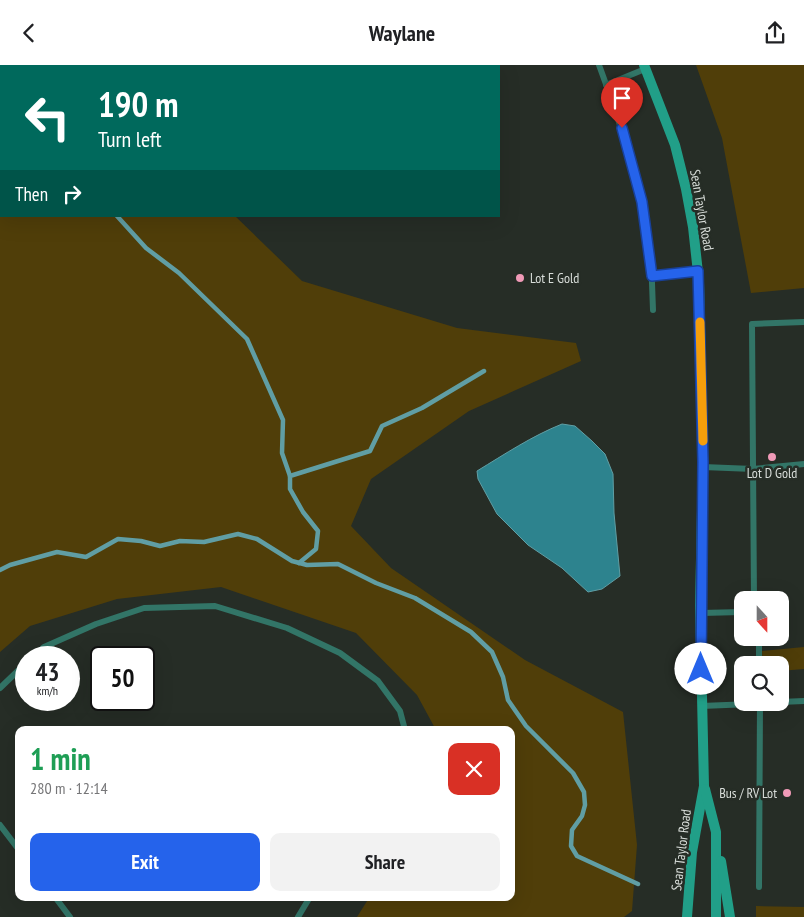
<!DOCTYPE html>
<html lang="en">
<head>
<meta charset="utf-8">
<style>
	body { margin:0; font-family:"PT Sans Narrow",sans-serif; background:#f2f2f2; color:#202124; height:100vh; display:flex; flex-direction:column; font-size:19px; white-space:nowrap }
	* { box-sizing:border-box; margin:0 }
	p { font-size:16px; color:#757577 }
	.icon { flex:none; width:28px; height:28px; fill:none; stroke:currentColor; stroke-width:2; stroke-linecap:round; stroke-linejoin:round }
	.map { position:relative; flex:1; overflow:hidden }
	.panel { position:absolute; left:15px; top:661px; width:500px; height:175px; display:flex; flex-direction:column; background:#fff; border-radius:10px; box-shadow:0 5px 20px #0002 }
	.panel>* { flex:none }
	.top-card { position:absolute; left:0px; top:0px; width:500px; height:152px; box-shadow:0 5px 20px #0002; background:#00695c; color:#fff; overflow:hidden }
	.needle { width:32px; rotate:159deg }
	.tools { position:absolute; left:734px; top:526px; display:grid; gap:10px }
	.tools a { display:grid; place-items:center; width:55px; height:55px; border-radius:10px; background:#fff; box-shadow:0 5px 20px #0002; font-size:25px }
	.speed { position:absolute; left:15px; top:581px; display:flex; gap:10px; font-size:25px; font-weight:700; text-align:center }
	.speed>* { display:grid; place-content:center; width:65px; height:65px; border-radius:50%; background:#fff; box-shadow:0 5px 20px #0002; line-height:1 }
	.speed small { font-size:12px; font-weight:400 }
	.speed .limit { border:2px solid #111; border-radius:8px; background:#fff; color:#111 }
	.pin { position:absolute; display:grid; place-items:center; width:42px; height:42px; color:#fff; margin:-51px -21px; border-radius:50% 50% 50% 0; rotate:-45deg; box-shadow:0 0 5px #0007 }
	.pin .icon { rotate:45deg }
	.me { position:absolute; width:55px; margin:-28px; rotate:0deg; stroke-linejoin:round; filter:drop-shadow(0 0 4px #0008) }
	.turn { display:flex; align-items:center; gap:18px; height:105px; padding:0 15px; font-size:22px }
	.turn .icon { width:65px; height:65px; stroke-width:2.5 }
	.turn b { display:block; font-size:35px; line-height:42px }
	.then { display:flex; align-items:center; height:48px; padding:0 15px; background:#0003; gap:10px; font-size:19px }
	.round { display:grid; place-items:center; flex:none; width:52px; height:52px; border-radius:10px; background:#f2f2f2 }
	.summary { display:flex; align-items:center; justify-content:space-between; height:85px; padding:0 15px }
	h1 { font-size:30px; font-weight:700; line-height:38px; color:#1e9e55 }
	.action { display:flex; gap:10px; margin-top:auto; padding:10px 15px }
	.action a { flex:1; height:58px; border-radius:10px; background:#2563eb; color:#fff; font-size:20px; font-weight:700; line-height:58px; text-align:center }
	.action a+a { background:#f2f2f2; color:#202124 }
	header { display:flex; justify-content:space-between; align-items:center; height:65px; padding:0 15px; background:#fff; font-size:22px; font-weight:700 }
	.map>svg:first-child { display:block }
	.green { fill:#503e09 }
	.water { fill:#2d838e; stroke:#609ea4 }
	.lines { fill:none; stroke-linecap:round; stroke-linejoin:round }
	.stream { stroke:#609ea4; stroke-width:4.5 }
	.service { stroke:#327567; stroke-width:6 }
	.secondary { stroke:#219f88; stroke-width:10 }
	.route-casing { stroke:#184099; stroke-width:12 }
	.route { stroke:#2563eb; stroke-width:9 }
	.slow { stroke:#f59e0b; stroke-width:9 }
	.poi-dot { fill:#f09ab7; stroke:#262d26; stroke-width:2 }
	.labels { text-anchor:middle; dominant-baseline:central; stroke-width:5; stroke-linejoin:round; paint-order:stroke }
	.street-label { font-size:14px; fill:#d8ddd9; stroke:#262d26 }
	.poi-label { font-size:14px; fill:#d8ddd9; stroke:#262d26; text-anchor:start }
</style>
</head>
<body>
<header><svg class="icon" aria-label="back" viewBox="0 0 24 24"><path d="M15 5l-7 7 7 7"/></svg>Waylane<svg class="icon" aria-label="share" viewBox="0 0 24 24"><path d="M12 15V3M7 8l5-5 5 5M5 13v7h14v-7"/></svg></header>
<div class="map">
<svg width="804" height="852" viewBox="0 0 804 852">
	<rect width="100%" height="100%" fill="#262d26"/>
	<g class="green">
		<path d="M 0,0 L 87,1 L 1,1 L 1,151 L 235,151 L 302,216 L 457,263 L 576,278 L 581,296 L 469,346 L 371,414 L 351,461 L 391,503 L 525,595 L 623,647 L 637,780 L 632,846 L 624,852 L 357,852 L 369,833 L 511,832 L 511,665 L 436,665 L 417,630 L 356,568 L 221,522 L 117,534 L 30,561 L 0,587 Z"/>
		<path d="M 696,0 L 804,0 L 804,223 L 751,228 L 722,73 Z"/>
		<path d="M 804,582 L 804,604 L 780,606 L 780,600 L 763,600 L 762,586 Z"/>
		<path d="M 756,841 L 804,842 L 804,852 L 756,852 Z"/>
	</g>
	<path class="water" d="M 562,359 L 575,361 L 592,376 L 605,389 L 613,409 L 614,448 L 620,511 L 602,524 L 588,527 L 562,503 L 528,480 L 497,449 L 478,414 L 477,406 C 505,389 532,371 562,359 Z"/>
	<g class="lines">
		<g class="stream">
			<path d="M 117,151 L 146,183 L 179,208 L 247,274 L 283,355 L 282,388 L 290,411"/>
			<path d="M 299,498 L 316,484 L 318,466 L 303,447 L 290,424 L 290,411 L 370,386 L 382,361 L 422,343 L 484,306"/>
			<path d="M 0,505 L 10,500 L 57,487 L 86,492 L 118,474 L 141,476 L 160,481 L 180,476 L 204,477 L 238,469 L 257,474 L 292,496 L 307,500 L 338,499 L 376,518 L 415,533 L 471,567 L 492,587 L 503,612 L 508,635 L 526,661 L 573,708 L 584,727 L 585,740 L 582,751 L 572,765 L 571,781 L 577,791 L 638,819"/>
		</g>
		<g class="service">
			<path d="M 599,0 C 630,84 652,155 653,245"/>
			<path d="M 606,20 L 645,4"/>
			<path d="M 652,211 L 698,206"/>
			<path d="M 703,402 L 753,404 L 804,399"/>
			<path d="M 754,535 L 752,259 L 804,257"/>
			<path d="M 701,548 L 742,547"/>
			<path d="M 759,572 L 759,600"/>
			<path d="M 33,592 L 44,582 L 96,559 L 144,543 L 215,541 L 287,563 L 340,588 L 378,616 L 400,646 L 405,665"/>
			<path d="M 0,623 L 26,598"/>
			<path d="M 780,637 L 804,636"/>
			<path d="M 701,641 L 780,638"/>
			<path d="M 0,760 L 19,785"/>
			<path d="M 759,822 L 760,638"/>
			<path d="M 55,832 L 70,852"/>
			<path d="M 298,852 L 310,832"/>
		</g>
		<g class="secondary">
			<path d="M 644,0 L 675,80 L 686,124 L 693,162 L 699,217 L 703,397 L 700,541 L 704,721 L 692,787 L 687,852"/>
			<path d="M 705,724 L 716,767 L 716,852"/>
			<path d="M 721,796 L 730,852"/>
		</g>
	</g>
	<g class="lines">
		<defs>
			<path id="route" d="M 622,63 L 642,137 L 652,211 L 698,206 L 703,397 L 701,604"/>
		</defs>
		<use href="#route" class="route-casing"/>
		<use href="#route" class="route"/>
		<path class="slow" d="M 700,257 L 703,376"/>
	</g>
	<g class="poi-dot">
		<circle cx="520" cy="213" r="5"/>
		<circle cx="772" cy="392" r="5"/>
		<circle cx="787" cy="728" r="5"/>
	</g>
	<g class="labels">
		<g class="street-label">
			<text transform="translate(702 145) rotate(80)">Sean Taylor Road</text>
			<text transform="translate(681 785) rotate(-83)">Sean Taylor Road</text>
		</g>
		<g class="poi-label">
			<text x="530" y="213">Lot E Gold</text>
			<text x="772" y="408" text-anchor="middle">Lot D Gold</text>
			<text x="777" y="728" text-anchor="end">Bus / RV Lot</text>
		</g>
	</g>
</svg>
<div class="tools">
<a><svg class="needle" viewBox="-14 -14 28 28"><path d="M0-13l5 13h-10z" fill="#e53935"/><path d="M0 13l5-13h-10z" fill="#757577"/></svg></a>
<a><svg class="icon" aria-label="search" viewBox="0 0 24 24"><circle cx="10" cy="10" r="6"/><path d="M15 15l6 6"/></svg></a>
</div>
<div class="speed"><div>43<small>km/h</small></div><div class="limit">50</div></div>
<div class="pin" style="left:622px;top:63px;background:#d93025"><svg class="icon" aria-label="arrive" viewBox="0 0 24 24"><path d="M6 21V4h12l-3 4 3 4H6"/></svg></div>
<svg class="me" style="left:701px;top:604px" viewBox="-20 -20 40 40"><circle r="19" fill="#fff"/><path d="M0-13L10 11 0 6-10 11z" fill="#2563eb"/></svg>
<div class="top-card">
<div class="turn"><svg class="icon" aria-label="left" viewBox="0 0 24 24"><path d="M17 20v-9H6M10 6l-5 5 5 5"/></svg><div><b>190 m</b>Turn left</div></div>
<div class="then">Then<svg class="icon" aria-label="right" viewBox="0 0 24 24"><path d="M7 20v-9h11M14 6l5 5-5 5"/></svg></div>
</div>
<section class="panel">
<div class="summary"><div><h1>1 min</h1><p>280 m · 12:14</p></div><a class="round" style="background:#d93025;color:#fff"><svg class="icon" aria-label="close" viewBox="0 0 24 24"><path d="M6 6l12 12M18 6L6 18"/></svg></a></div>
<div class="action"><a>Exit</a><a>Share</a></div>
</section>
</div>
</body>
</html>
